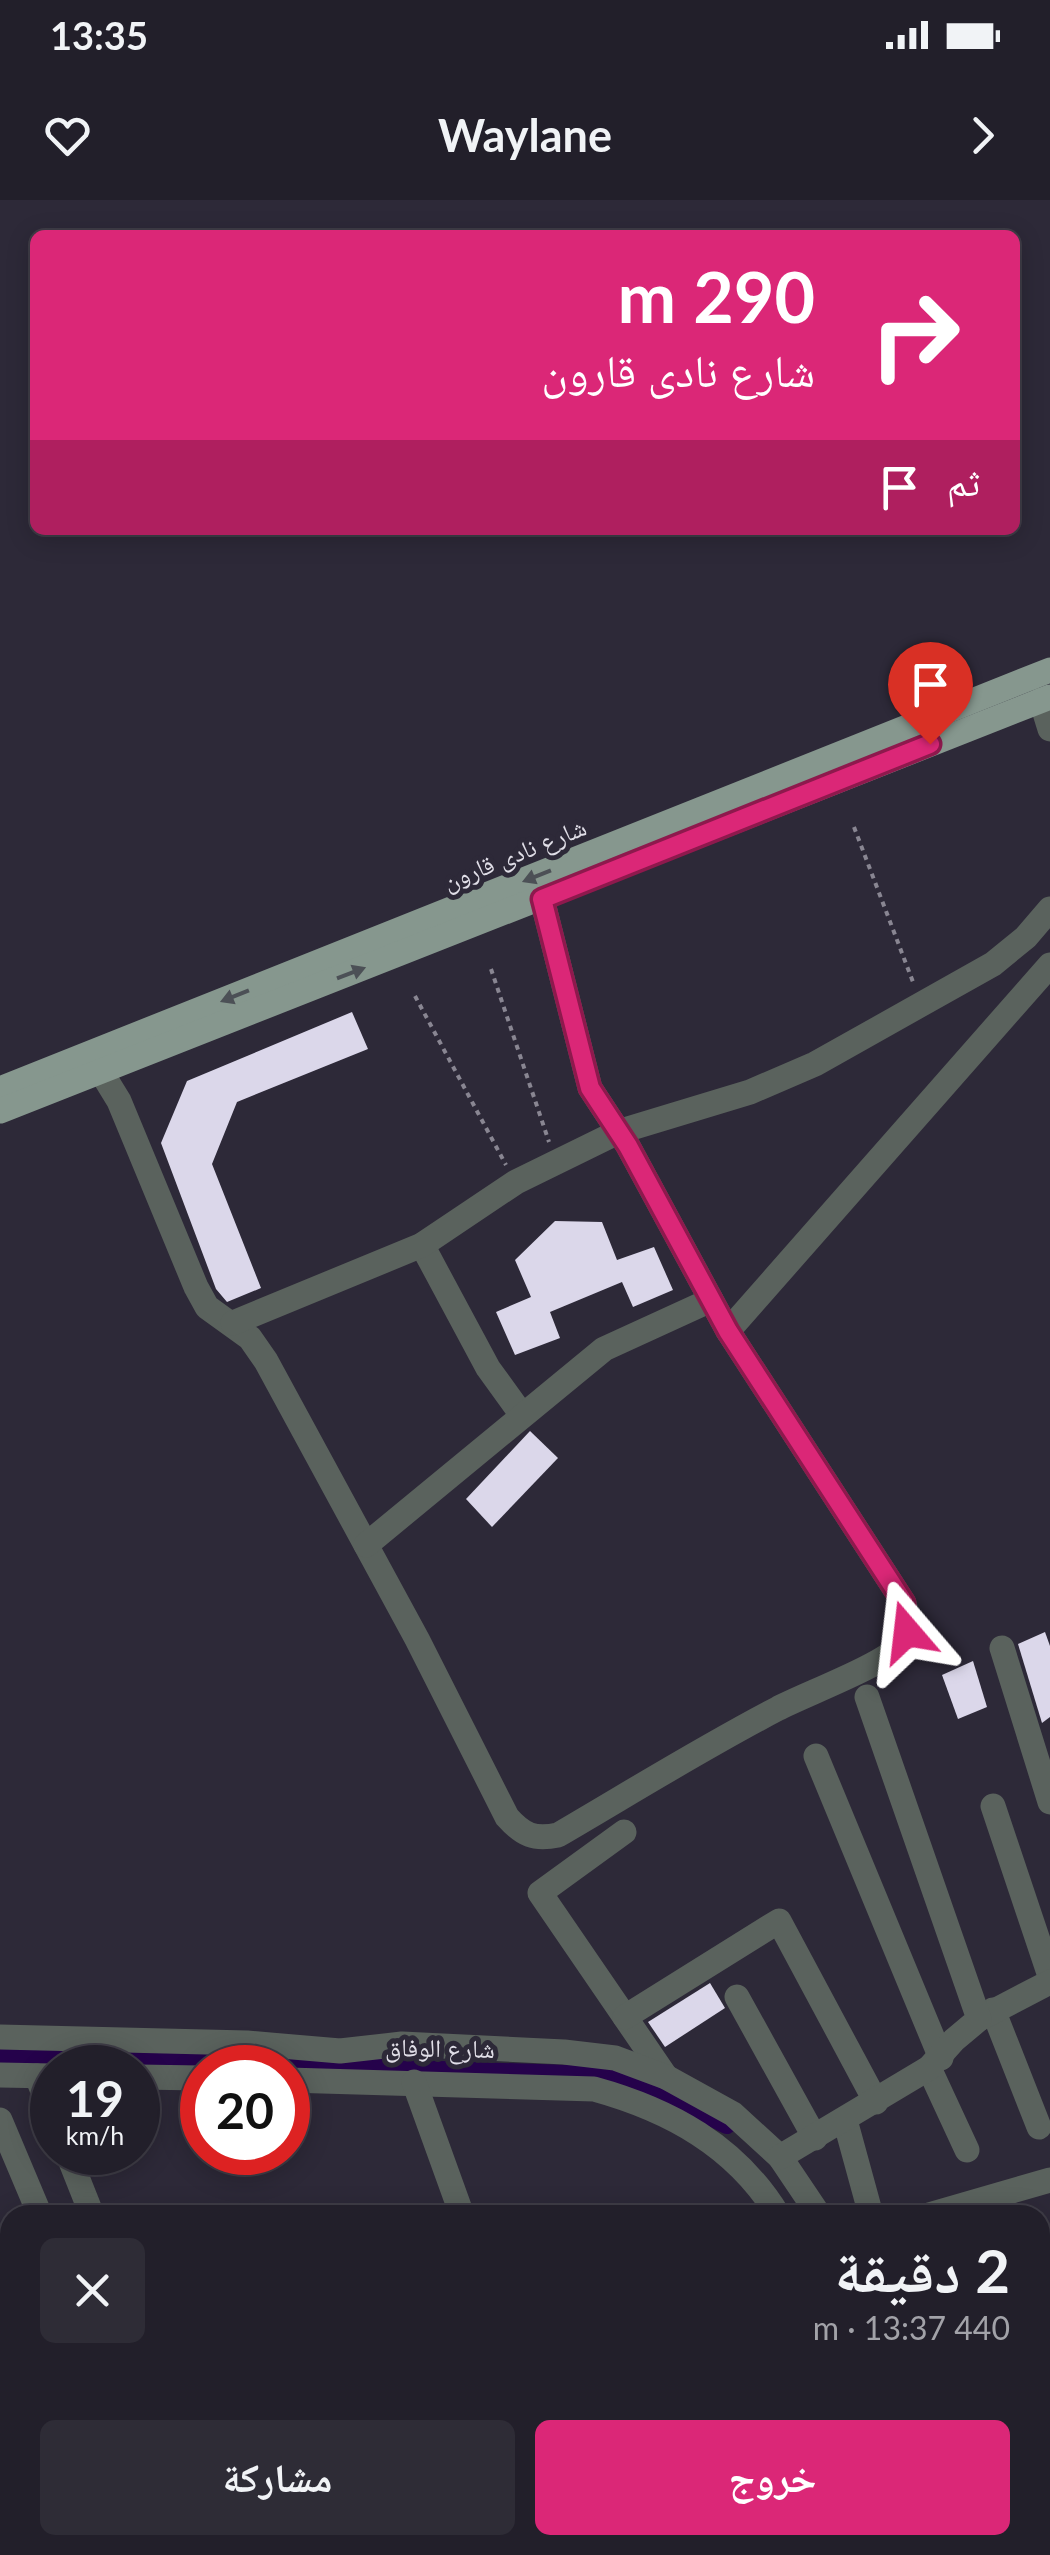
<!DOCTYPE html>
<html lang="ar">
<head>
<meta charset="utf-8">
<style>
	body { margin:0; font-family:Lato,"Noto Naskh Arabic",sans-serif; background:#2e2c36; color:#f1f3f6; direction:rtl; height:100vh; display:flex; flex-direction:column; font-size:38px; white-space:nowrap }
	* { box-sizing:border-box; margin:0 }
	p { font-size:32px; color:#a2a2a8 }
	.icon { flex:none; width:55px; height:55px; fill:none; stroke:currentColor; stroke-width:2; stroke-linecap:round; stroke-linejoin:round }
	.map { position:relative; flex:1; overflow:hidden; direction:ltr }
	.drawer { position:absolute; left:0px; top:2005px; width:1050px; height:350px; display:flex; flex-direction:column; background:#221f2a; border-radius:30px 30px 0 0; box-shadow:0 5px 25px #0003,0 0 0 2px #3f3d47; direction:rtl }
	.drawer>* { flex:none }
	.guide { position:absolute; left:30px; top:30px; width:990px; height:305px; border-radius:15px; box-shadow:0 5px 25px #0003,0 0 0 2px #3f3d47; direction:rtl; background:#db2777; color:#fff; overflow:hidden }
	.speed { position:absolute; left:30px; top:1845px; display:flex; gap:20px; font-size:50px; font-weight:700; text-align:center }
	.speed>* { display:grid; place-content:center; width:130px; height:130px; border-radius:50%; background:#221f2a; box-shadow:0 5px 25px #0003,0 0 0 2px #3f3d47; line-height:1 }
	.speed small { font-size:25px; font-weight:400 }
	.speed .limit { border:15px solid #d22; background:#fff; color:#111 }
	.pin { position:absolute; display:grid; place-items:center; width:85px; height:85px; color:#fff; margin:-102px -42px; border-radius:50% 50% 50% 0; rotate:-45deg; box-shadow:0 0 10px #0007 }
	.pin .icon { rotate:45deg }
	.me { position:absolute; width:110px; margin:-55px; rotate:343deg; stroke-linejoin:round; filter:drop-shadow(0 0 8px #0008) }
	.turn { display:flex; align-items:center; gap:35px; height:210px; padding:0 40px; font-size:45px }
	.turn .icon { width:130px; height:130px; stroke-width:2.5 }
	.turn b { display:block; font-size:70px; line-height:85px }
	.then { display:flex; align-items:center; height:95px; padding:0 40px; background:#0003; gap:20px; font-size:38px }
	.round { display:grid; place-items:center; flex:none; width:105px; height:105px; border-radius:15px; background:#2e2c36 }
	.headline { display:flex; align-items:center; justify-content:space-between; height:170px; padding:0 40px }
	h1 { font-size:60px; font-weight:700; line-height:75px }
	.action { display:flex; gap:20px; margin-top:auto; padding:20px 40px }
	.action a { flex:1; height:115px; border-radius:15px; background:#db2777; color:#fff; font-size:40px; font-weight:700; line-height:115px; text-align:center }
	.action a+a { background:#2e2c36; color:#f1f3f6 }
	.status { display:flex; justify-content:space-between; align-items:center; height:70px; padding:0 50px; background:#221f2a; direction:ltr }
	.status svg { height:28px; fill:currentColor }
	header { display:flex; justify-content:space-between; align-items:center; height:130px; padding:0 40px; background:#221f2a; font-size:45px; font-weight:700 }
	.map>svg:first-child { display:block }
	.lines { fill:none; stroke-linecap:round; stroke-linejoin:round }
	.canal { stroke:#25024b; stroke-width:20 }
	.building { fill:#dbd7ea }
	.path { stroke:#898692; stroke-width:4; stroke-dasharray:5 5; stroke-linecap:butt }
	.minor { stroke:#5a625d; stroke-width:25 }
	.major { stroke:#86978e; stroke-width:25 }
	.oneway { fill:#4c5056 }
	.route-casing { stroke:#8e194d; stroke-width:25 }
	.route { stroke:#db2777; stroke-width:18 }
	.labels { text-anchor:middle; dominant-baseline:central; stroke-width:10; stroke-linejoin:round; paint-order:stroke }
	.street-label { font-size:25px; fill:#e1dfe8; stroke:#2d2938 }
</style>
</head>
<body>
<div class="status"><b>13:35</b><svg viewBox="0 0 49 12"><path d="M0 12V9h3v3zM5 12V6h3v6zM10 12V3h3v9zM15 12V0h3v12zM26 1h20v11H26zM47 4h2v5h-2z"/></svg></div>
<header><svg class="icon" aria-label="forward" viewBox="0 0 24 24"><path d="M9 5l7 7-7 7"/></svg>Waylane<svg class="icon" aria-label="heart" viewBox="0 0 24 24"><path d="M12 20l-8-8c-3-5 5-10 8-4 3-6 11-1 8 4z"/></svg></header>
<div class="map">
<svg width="1050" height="2355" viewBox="0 0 1050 2355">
	<rect width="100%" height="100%" fill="#2d2938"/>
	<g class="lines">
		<g class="canal">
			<path d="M 0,1857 L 630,1877 L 727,1924"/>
			<path d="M 958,2345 L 963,2355"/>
		</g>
	</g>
	<g class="building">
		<path d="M 352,812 L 368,849 L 237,902 L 212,964 L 261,1088 L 227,1102 L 216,1089 L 161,943 L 187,881 Z"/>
		<path d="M 555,1021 L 602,1022 L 617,1060 L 654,1047 L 673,1090 L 633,1107 L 622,1082 L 550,1112 L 560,1138 L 515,1155 L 496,1112 L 531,1097 L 515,1060 Z"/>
		<path d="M 530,1231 L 558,1258 L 492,1327 L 466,1299 Z"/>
		<path d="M 1045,1432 L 1050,1446 L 1050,1517 L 1042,1523 L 1018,1444 Z"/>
		<path d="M 973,1461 L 987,1507 L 958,1519 L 942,1475 Z"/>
		<path d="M 710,1783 L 725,1808 L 665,1847 L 648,1822 Z"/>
	</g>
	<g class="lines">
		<g class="path">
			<path d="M 854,627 L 913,782"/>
			<path d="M 491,769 L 549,942"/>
			<path d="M 415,796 L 506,965"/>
		</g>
		<g class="minor">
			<path d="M 1041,500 L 1050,529"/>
			<path d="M 100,870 L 119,901 L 196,1087 L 207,1107 L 250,1138 L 266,1161 L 417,1439 L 507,1617 C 523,1635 534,1640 558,1635 C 630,1593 702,1548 777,1509 C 803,1495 884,1465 899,1446 C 910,1433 908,1418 904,1403 L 728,1131 L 628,946 L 590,888 L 542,699"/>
			<path d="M 422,1045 L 488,1168 L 522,1215"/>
			<path d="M 233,1123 L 422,1045 L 516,982 L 618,932 L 750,892 L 815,864 L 993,764 L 1026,737 L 1050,709"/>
			<path d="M 728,1131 L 1050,765"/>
			<path d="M 366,1345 L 604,1149 L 711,1100"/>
			<path d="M 1002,1448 L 1050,1602"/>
			<path d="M 816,1556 L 941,1858"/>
			<path d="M 993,1606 L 1050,1776"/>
			<path d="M 624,1632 L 540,1693 L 666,1877"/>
			<path d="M 737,1797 L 815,1938"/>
			<path d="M 993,1810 L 1039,1927"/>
			<path d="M 625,1817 L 779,1721 L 876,1902"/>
			<path d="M 979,1819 L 1050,1782"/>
			<path d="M 0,1837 L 247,1843 L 340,1851 L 402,1844 L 564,1852 L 615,1858 L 666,1877 L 733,1914 L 780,1957 L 819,2015"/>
			<path d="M 929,1868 L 967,1950"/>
			<path d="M 0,1875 L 52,1876"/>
			<path d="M 37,1876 L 52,1915"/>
			<path d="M 138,1877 L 202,1878"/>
			<path d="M 288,1880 L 594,1889 C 670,1910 736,1946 778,2015"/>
			<path d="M 414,1882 L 462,2015"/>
			<path d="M 0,1920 L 40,2015"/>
			<path d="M 845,1920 L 871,2015"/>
			<path d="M 67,1952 L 92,2015"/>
			<path d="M 780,1957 L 929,1868 L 954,1840 L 979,1819 L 867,1497"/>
			<path d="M 929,2015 L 1050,1980"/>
			<path d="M 1040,2051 L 1050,2049"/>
			<path d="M 1040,2158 L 1050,2154"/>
			<path d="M 0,2214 L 10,2208"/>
			<path d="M 1040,2239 L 1050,2237"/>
			<path d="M 1040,2286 L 1050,2283"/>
			<path d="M 181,2345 L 186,2355"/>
			<path d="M 290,2345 L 294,2355"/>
			<path d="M 734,2345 L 796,2355"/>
			<path d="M 918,2345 L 919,2355"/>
			<path d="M 942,2345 L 948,2355"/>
			<path d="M 984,2345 L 989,2355"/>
			<path d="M 639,2355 L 641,2345"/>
			<path d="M 1043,2355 L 1050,2329"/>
		</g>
		<g class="major">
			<path d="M 0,889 L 1050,470"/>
			<path d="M 0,911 L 1050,497"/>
		</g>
	</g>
	<defs><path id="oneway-solid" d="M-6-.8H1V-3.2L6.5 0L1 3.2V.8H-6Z" transform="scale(2.5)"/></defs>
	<g class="oneway">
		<use href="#oneway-solid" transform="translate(537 676) rotate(158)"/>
		<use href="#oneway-solid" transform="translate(351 773) rotate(-21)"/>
		<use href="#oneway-solid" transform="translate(235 796) rotate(158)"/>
	</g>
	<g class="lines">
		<defs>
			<path id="route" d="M 907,1432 L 904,1403 L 728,1131 L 628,946 L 590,888 L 542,699 L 930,544"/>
		</defs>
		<use href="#route" class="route-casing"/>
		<use href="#route" class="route"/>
	</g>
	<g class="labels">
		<g class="street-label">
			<text transform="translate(514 653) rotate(-22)">شارع نادى قارون</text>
			<text transform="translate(440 1847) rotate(1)">شارع الوفاق</text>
		</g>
	</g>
</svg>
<div class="speed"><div>19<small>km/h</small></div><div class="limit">20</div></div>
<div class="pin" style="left:930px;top:544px;background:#d93025"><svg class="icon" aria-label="arrive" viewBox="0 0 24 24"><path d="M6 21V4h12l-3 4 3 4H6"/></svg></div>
<svg class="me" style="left:907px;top:1432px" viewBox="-20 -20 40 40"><path d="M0-17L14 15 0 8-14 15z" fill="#db2777" stroke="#fff" stroke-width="4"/></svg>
<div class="guide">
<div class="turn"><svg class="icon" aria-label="right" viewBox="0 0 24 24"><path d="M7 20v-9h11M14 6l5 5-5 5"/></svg><div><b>290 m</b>شارع نادى قارون</div></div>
<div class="then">ثم<svg class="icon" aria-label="arrive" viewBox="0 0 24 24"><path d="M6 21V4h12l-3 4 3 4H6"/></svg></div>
</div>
<section class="drawer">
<div class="headline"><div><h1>2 دقيقة</h1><p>440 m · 13:37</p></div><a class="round"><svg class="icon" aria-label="close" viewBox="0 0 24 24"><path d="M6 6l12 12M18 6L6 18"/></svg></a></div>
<div class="action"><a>خروج</a><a>مشاركة</a></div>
</section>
</div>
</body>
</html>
